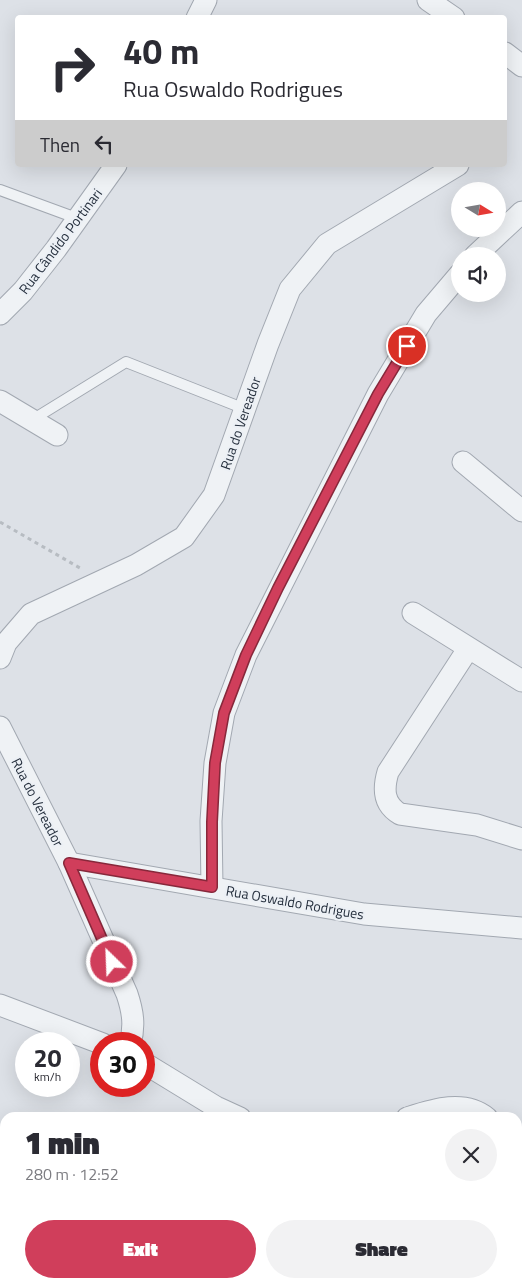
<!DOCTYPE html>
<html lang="en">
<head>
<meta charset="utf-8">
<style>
	body { margin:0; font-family:"Titillium Web",sans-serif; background:#f2f2f3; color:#2b2b33; height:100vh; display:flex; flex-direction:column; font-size:19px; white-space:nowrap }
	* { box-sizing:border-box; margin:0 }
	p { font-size:16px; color:#7c7c81 }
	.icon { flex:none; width:28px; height:28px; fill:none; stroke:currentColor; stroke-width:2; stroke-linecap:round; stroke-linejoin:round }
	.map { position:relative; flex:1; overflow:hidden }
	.sheet { position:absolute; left:0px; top:1112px; width:522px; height:176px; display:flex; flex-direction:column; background:#fff; border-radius:15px 15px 0 0; box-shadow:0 5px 20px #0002 }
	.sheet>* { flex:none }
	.top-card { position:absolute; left:15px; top:15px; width:492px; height:152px; border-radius:5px; box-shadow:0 5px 20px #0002; background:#fff; color:#2b2b33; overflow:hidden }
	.needle { width:32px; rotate:101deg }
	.fabs { position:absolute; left:451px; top:182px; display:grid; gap:10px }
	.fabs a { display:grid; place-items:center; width:55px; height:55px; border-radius:50%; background:#fff; box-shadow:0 5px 20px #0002; font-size:25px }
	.speed { position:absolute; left:15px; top:1032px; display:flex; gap:10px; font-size:25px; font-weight:700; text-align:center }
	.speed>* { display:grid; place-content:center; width:65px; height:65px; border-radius:50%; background:#fff; box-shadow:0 5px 20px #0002; line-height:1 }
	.speed small { font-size:12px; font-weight:400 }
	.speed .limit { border:8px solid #d22; background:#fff; color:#111 }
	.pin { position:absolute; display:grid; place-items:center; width:42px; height:42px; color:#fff; margin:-21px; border:2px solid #fff; border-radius:50%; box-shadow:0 1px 5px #0007 }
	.me { position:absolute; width:55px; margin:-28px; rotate:336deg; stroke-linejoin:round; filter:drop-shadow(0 0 4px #0008) }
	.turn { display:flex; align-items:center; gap:18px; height:105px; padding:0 25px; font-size:22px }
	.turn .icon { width:65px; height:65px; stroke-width:2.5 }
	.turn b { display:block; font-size:35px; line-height:42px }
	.then { display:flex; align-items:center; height:48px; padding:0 25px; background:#0003; gap:10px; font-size:19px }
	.round { display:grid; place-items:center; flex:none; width:52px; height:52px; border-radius:26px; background:#f2f2f3 }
	.headline { display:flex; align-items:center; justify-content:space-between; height:85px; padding:0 25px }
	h1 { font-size:30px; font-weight:800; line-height:38px }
	.action { display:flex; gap:10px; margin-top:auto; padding:10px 25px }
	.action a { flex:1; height:58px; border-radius:30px; background:#d03e5b; color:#fff; font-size:20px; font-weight:800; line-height:58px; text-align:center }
	.action a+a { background:#f2f2f3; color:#2b2b33 }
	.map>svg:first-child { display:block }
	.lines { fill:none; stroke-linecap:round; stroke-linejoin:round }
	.service-casing { stroke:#a2a8b1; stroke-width:12 }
	.minor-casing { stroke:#a2a8b1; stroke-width:23 }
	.path { stroke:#b7bcc2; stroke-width:3; stroke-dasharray:4 4; stroke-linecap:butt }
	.service { stroke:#eff2f5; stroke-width:10 }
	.minor { stroke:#eff2f5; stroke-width:21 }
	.route-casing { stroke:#87283b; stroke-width:12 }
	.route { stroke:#d03e5b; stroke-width:9 }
	.labels { text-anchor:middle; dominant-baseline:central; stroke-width:4.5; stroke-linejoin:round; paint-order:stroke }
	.street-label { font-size:14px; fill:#26303e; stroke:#ecf0f5 }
</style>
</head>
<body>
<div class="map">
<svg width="522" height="1288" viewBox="0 0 522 1288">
	<rect width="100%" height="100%" fill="#dde1e7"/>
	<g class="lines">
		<defs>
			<g id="service">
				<path d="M 0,190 L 79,219"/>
				<path d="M 32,420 L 126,362 L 245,409"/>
			</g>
			<g id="minor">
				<path d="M 428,0 L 454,18"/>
				<path d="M 197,18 L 206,0"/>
				<path d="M 505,53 L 522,66"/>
				<path d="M 475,256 L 522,212"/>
				<path d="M 0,314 L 23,291 L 56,249 L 116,165"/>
				<path d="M 0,401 L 57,435"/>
				<path d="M 463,462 L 522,511"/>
				<path d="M 413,613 L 522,681"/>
				<path d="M 468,649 L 388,772 C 383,789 383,804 400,814 L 477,825 L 522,839"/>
				<path d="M 0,658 L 6,643 L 31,614 L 136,565 L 184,537 L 214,495 L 268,344 L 290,289 L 327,244 L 458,165"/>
				<path d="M 0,727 L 69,863 L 127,994 C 133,1012 135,1026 130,1044"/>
				<path d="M 69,863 L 364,914 L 522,928"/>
				<path d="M 212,887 L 211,821 L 215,763 L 224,713 L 246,655 L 378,394 L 426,314 L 460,274"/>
				<path d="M 0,1005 L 103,1044"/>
				<path d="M 144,1063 L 216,1107 L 240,1118"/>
				<path d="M 407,1118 C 432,1110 464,1099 487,1118"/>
				<path d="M 0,1180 L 5,1182"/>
				<path d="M 518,1183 L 522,1202"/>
				<path d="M 179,1284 L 188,1287 L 217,1288"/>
				<path d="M 235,1288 L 267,1284"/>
				<path d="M 431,1288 L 433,1284"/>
			</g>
		</defs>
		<use href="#service" class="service-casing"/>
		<use href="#minor" class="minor-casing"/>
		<g class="path">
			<path d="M 0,522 L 80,568"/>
			<path d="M 33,1288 L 35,1284"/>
		</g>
		<use href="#service" class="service"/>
		<use href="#minor" class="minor"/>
	</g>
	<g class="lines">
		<defs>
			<path id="route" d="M 112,962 L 69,863 L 212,887 L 212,822 L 215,763 L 224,713 L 246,655 L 278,588 L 378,394 L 407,346"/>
		</defs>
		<use href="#route" class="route-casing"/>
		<use href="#route" class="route"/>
	</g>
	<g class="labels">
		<g class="street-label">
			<text transform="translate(60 241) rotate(-53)">Rua Cândido Portinari</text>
			<text transform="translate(240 423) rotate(-71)">Rua do Vereador</text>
			<text transform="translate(38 802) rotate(63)">Rua do Vereador</text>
			<text transform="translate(295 902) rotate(10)">Rua Oswaldo Rodrigues</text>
		</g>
	</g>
</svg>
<div class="fabs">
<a><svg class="needle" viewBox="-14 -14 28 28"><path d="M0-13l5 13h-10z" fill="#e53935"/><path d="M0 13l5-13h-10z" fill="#7c7c81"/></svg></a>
<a><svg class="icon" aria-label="sound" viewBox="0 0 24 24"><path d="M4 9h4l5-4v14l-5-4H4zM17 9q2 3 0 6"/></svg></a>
</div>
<div class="speed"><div>20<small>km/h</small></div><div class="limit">30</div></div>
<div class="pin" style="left:407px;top:346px;background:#d93025"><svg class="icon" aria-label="arrive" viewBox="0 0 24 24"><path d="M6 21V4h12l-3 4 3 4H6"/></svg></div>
<svg class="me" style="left:112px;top:962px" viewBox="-20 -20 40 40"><circle r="17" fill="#d03e5b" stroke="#fff" stroke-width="3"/><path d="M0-11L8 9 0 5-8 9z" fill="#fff"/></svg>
<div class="top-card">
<div class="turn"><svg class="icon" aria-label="right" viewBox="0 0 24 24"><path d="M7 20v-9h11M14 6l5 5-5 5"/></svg><div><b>40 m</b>Rua Oswaldo Rodrigues</div></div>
<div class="then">Then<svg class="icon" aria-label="left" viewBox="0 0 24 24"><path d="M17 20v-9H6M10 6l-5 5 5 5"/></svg></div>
</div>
<section class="sheet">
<div class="headline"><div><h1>1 min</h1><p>280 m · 12:52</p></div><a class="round"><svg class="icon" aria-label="close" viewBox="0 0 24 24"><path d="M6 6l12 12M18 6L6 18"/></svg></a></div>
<div class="action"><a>Exit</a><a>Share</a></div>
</section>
</div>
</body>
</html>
